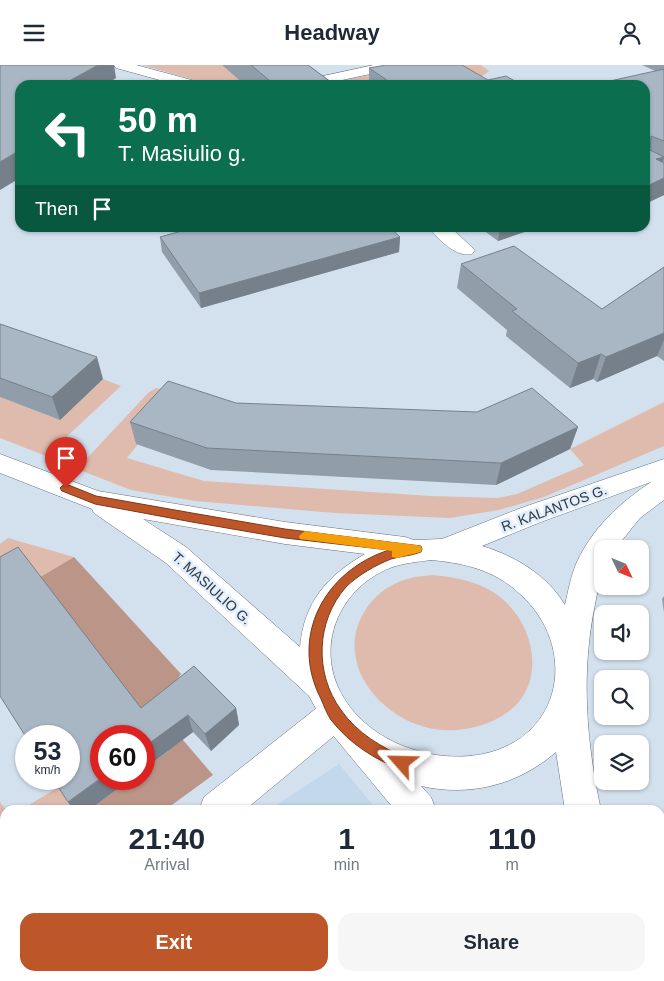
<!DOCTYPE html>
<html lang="en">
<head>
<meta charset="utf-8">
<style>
	body { margin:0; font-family:Helvetica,sans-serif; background:#f6f6f7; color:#1f2937; height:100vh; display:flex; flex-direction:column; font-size:19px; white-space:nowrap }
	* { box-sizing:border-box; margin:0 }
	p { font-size:16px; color:#747a83 }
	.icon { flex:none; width:28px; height:28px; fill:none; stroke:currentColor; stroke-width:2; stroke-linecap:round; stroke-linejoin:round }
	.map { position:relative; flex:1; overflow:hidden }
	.sheet { position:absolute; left:0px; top:740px; width:665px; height:176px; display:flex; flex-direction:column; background:#fff; border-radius:15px 15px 0 0; box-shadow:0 1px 4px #0004 }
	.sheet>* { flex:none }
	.guide { position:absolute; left:15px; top:15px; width:635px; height:152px; border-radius:15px; box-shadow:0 1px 4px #0004; background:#0b6e4f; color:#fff; overflow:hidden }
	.needle { width:32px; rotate:133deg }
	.tools { position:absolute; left:594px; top:475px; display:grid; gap:10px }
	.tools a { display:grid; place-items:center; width:55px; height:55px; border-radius:10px; background:#fff; box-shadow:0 1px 4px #0004; font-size:25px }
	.speed { position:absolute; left:15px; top:660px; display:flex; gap:10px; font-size:25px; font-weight:700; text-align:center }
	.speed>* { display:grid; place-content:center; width:65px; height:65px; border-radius:50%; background:#fff; box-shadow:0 1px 4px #0004; line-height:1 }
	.speed small { font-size:12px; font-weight:400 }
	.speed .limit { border:8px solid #d22; background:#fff; color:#111 }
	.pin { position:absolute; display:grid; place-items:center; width:42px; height:42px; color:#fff; margin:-51px -21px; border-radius:50% 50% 50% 0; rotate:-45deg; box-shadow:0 0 5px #0007 }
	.pin .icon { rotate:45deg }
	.me { position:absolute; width:55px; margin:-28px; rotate:295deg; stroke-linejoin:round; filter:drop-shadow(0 0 4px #0008) }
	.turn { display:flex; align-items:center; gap:18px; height:105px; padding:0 20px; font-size:22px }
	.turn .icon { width:65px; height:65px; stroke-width:2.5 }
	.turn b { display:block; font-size:35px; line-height:42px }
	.then { display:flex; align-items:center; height:48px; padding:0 20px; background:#0003; gap:10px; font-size:19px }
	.eta { display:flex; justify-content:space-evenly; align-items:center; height:85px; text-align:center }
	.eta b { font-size:30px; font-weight:800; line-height:35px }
	.action { display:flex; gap:10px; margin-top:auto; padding:10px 20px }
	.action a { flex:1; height:58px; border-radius:15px; background:#bd572a; color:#fff; font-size:20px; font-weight:800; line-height:58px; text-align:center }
	.action a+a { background:#f6f6f7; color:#1f2937 }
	header { display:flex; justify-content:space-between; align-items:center; height:65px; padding:0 20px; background:#fff; font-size:22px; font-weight:800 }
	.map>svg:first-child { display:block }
	.built { fill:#c4d8ec }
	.green { fill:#dfbbad }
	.forest { fill:#bb9688 }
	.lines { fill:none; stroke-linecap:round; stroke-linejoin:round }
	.minor-casing { stroke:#63707d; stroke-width:1 }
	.primary-casing { stroke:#63707d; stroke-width:1 }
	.minor { fill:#fff; fill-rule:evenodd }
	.primary { fill:#fff; fill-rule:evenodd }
	.wall { fill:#919da9 }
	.shaded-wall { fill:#76808a }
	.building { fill:#a9b7c5; stroke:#76808a }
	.route { fill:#bd572a; stroke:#7b391b }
	.slow { fill:#f59e0b }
	.labels { text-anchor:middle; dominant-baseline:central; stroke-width:5; stroke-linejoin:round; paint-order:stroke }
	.street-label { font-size:14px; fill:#31373d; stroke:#e0eefd }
</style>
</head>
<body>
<header><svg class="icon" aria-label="menu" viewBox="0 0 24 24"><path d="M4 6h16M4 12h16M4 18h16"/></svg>Headway<svg class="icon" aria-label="person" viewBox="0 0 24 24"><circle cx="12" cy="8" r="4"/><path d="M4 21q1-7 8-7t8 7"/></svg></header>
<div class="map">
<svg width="664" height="916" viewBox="0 0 664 916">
	<rect width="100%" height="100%" fill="#d3e1ef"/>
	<g class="built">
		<path d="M 339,699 L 377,745 L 269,745 Z"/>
		<path d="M 138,911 L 508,911 L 512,916 L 132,916 Z"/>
	</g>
	<g class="green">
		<path d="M 142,0 L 222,0 L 278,20 L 213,20 Z"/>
		<path d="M 415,0 L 481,0 L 489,6 L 471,20 L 323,20 Z"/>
		<path d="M 103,314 L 121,321 L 46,391 L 0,373 L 0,332 L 60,355 Z"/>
		<path d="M 156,323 L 179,328 L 127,393 L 204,416 L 431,431 L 497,433 L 517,429 L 584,400 L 570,384 L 664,337 L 664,381 L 544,432 L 499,445 L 450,453 L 335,448 L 195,436 L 131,425 L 77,404 L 148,328 Z"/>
		<path d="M 8,473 L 74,492 L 37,514 L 0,518 L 0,479 Z"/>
		<path d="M 433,510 C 457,512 481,517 500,532 C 537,561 548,624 502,651 C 480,664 451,669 425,662 C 374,648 332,591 368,541 C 378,527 394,517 411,513 C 418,511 426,511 433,510 Z"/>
		<path d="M 60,721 L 75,745 L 21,745 Z"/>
		<path d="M 0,737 L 6,745 L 5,831 L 0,834 Z"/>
	</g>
	<path class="forest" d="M 74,492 L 181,609 L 163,634 L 171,661 L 213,710 L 165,745 L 89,745 L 131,714 L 144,714 L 144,704 L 168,686 L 37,514 Z"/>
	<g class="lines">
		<defs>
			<g id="minor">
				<path d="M 114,0 L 136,0 L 199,17 L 201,20 L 178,20 L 116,3 Z"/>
				<path d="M 374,0 L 400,0 L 398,3 L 319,20 L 293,20 L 300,16 Z"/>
				<path d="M 429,162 L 450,162 L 475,185 L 472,189 C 457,193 438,175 429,162 Z"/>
				<path d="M 335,633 L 347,638 L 352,649 L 347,660 L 245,745 L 199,745 L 204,732 L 323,638 Z"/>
				<path d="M 5,891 L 5,911 L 27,911 L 25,916 L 0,916 L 0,893 Z"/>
			</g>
			<g id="primary">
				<path d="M 0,389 L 98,426 L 285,457 L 405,472 L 414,475 L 442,474 L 521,443 L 664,394 L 664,435 L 640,453 L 615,484 L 602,484 C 602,517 592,545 589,578 C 583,634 589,690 601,745 L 565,745 L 556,687 C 518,720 470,732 421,721 L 431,732 L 436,745 L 395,745 L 326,662 L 309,631 L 166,498 L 94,448 L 92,444 L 0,408 ZM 651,417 C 620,438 592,463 576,499 C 571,511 568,526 565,540 C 547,510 515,491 482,481 L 541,457 ZM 143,454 L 285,479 L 365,489 C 327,511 304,537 300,582 L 186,482 ZM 431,495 C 464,498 495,505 520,529 C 578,581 564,672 483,689 C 430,700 363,675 339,624 C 316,576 342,522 390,503 C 403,498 417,497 431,495 Z"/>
				<path d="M 529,911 L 573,911 L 575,916 L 531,916 Z"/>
				<path d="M 609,911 L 651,911 L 653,916 L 611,916 Z"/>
			</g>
		</defs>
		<use href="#minor" class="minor-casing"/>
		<use href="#primary" class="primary-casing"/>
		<use href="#minor" class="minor"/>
		<use href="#primary" class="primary"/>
	</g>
	<g class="wall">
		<path d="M 222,0 L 308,0 L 335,20 L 245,20 Z"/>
		<path d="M 642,0 L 664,0 L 664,130 L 645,139 L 645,20 L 655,6 Z"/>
		<path d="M 369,3 L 488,15 L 522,20 L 369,20 Z"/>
		<path d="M 479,162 L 539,162 L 498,176 Z"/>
		<path d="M 160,172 L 400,172 L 399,187 L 201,243 L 162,187 Z"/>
		<path d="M 461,199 L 602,244 L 664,202 L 664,296 L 657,291 L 597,317 L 593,314 L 570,323 L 506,271 L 507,265 L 457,223 Z"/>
		<path d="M 0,259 L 103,314 L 60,355 L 0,332 Z"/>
		<path d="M 236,338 L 578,362 L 570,384 L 496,420 L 211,405 L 136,379 L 130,357 Z"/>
		<path d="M 664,531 L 664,548 L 662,534 Z"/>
		<path d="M 141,643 L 236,643 L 239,660 L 211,686 L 193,667 L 89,745 L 74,745 L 68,737 Z"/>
	</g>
	<g class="shaded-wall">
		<path d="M 98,0 L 114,0 L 116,13 L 105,20 L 62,20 Z"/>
		<path d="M 20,85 L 20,113 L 0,125 L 0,97 Z"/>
		<path d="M 664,92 L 664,93 L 658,112 L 656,94 Z"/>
		<path d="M 664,113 L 664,130 L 645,139 L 645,122 Z"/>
		<path d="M 500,162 L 539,162 L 498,176 Z"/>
		<path d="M 400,172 L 399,187 L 201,243 L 199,228 Z"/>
		<path d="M 664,268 L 664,275 L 657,291 L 597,317 L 606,292 Z"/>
		<path d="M 601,289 L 593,314 L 570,323 L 578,298 Z"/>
		<path d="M 97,292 L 103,314 L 60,355 L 52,332 Z"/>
		<path d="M 578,362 L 570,384 L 496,420 L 501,398 Z"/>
		<path d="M 236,643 L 239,660 L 211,686 L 205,669 Z"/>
		<path d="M 188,650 L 193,667 L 144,704 L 144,682 Z"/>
		<path d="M 101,714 L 131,714 L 89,745 L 74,745 L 68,737 Z"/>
	</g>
	<g class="building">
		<path d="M 0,0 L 98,0 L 62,20 L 20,20 L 20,85 L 0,97 Z"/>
		<path d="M 251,0 L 308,0 L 335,20 L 275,20 Z"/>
		<path d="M 386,0 L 462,0 L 488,15 L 506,11 L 522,20 L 394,20 L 369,3 Z"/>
		<path d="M 664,4 L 664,76 L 651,71 L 650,85 L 664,92 L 656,94 L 664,98 L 664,113 L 645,122 L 645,20 L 592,20 Z"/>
		<path d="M 196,162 L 389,162 L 400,172 L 199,228 L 160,172 Z"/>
		<path d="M 514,181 L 602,244 L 664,202 L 664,268 L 606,292 L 601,289 L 578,298 L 512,246 L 517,244 L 461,199 Z"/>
		<path d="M 0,259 L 97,292 L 52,332 L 0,313 Z"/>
		<path d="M 168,316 L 236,338 L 477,347 L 532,323 L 578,362 L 501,398 L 207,383 L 130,357 Z"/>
		<path d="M 18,482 L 141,643 L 194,601 L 236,643 L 205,669 L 188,650 L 144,682 L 144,671 L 101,671 L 101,713 L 68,737 L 53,714 L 69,714 L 69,671 L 26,672 L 0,631 L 0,492 Z"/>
	</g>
	<path class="route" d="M 66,419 L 96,431 L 192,448 L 285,464 L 421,481 L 422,484 L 421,487 C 411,491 401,491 391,494 C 376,500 358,510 346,522 C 316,556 314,608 341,645 C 357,668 382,683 407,693 L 409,698 L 407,703 L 402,705 C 374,694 350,679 331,655 C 327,649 324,641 321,634 C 289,572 324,506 389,485 L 285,473 L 192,457 L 95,439 L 62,426 L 60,423 L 62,421 Z"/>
	<path class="slow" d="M 305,466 L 416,480 L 421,481 L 422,484 L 421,487 L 397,493 L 392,492 L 392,486 L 300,474 L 299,471 Z"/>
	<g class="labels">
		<g class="street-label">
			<text transform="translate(554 443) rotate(-20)">R. KALANTOS G.</text>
			<text transform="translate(212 523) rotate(42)">T. MASIULIO G.</text>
		</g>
	</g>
</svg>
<div class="tools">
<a><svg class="needle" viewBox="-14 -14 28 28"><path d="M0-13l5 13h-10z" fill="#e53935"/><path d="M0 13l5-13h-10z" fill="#747a83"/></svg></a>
<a><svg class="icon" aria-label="sound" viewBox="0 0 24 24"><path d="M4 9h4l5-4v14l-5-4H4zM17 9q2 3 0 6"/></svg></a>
<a><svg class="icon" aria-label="search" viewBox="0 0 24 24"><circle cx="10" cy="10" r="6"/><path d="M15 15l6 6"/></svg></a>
<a><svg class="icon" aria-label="layers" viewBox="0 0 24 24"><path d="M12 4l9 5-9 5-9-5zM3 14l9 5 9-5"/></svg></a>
</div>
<div class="speed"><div>53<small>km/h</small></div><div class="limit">60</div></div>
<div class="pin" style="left:66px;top:423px;background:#d93025"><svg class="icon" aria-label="arrive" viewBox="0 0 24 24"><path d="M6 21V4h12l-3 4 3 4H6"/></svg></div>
<svg class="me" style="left:402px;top:698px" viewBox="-20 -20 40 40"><path d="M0-17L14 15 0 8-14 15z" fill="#bd572a" stroke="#fff" stroke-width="4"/></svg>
<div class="guide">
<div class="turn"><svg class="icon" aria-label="left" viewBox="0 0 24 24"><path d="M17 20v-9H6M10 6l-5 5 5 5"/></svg><div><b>50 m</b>T. Masiulio g.</div></div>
<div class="then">Then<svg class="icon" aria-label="arrive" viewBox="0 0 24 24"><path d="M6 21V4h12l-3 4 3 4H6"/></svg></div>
</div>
<section class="sheet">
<div class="eta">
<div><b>21:40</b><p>Arrival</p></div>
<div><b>1</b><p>min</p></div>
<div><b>110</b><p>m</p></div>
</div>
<div class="action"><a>Exit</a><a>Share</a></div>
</section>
</div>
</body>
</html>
